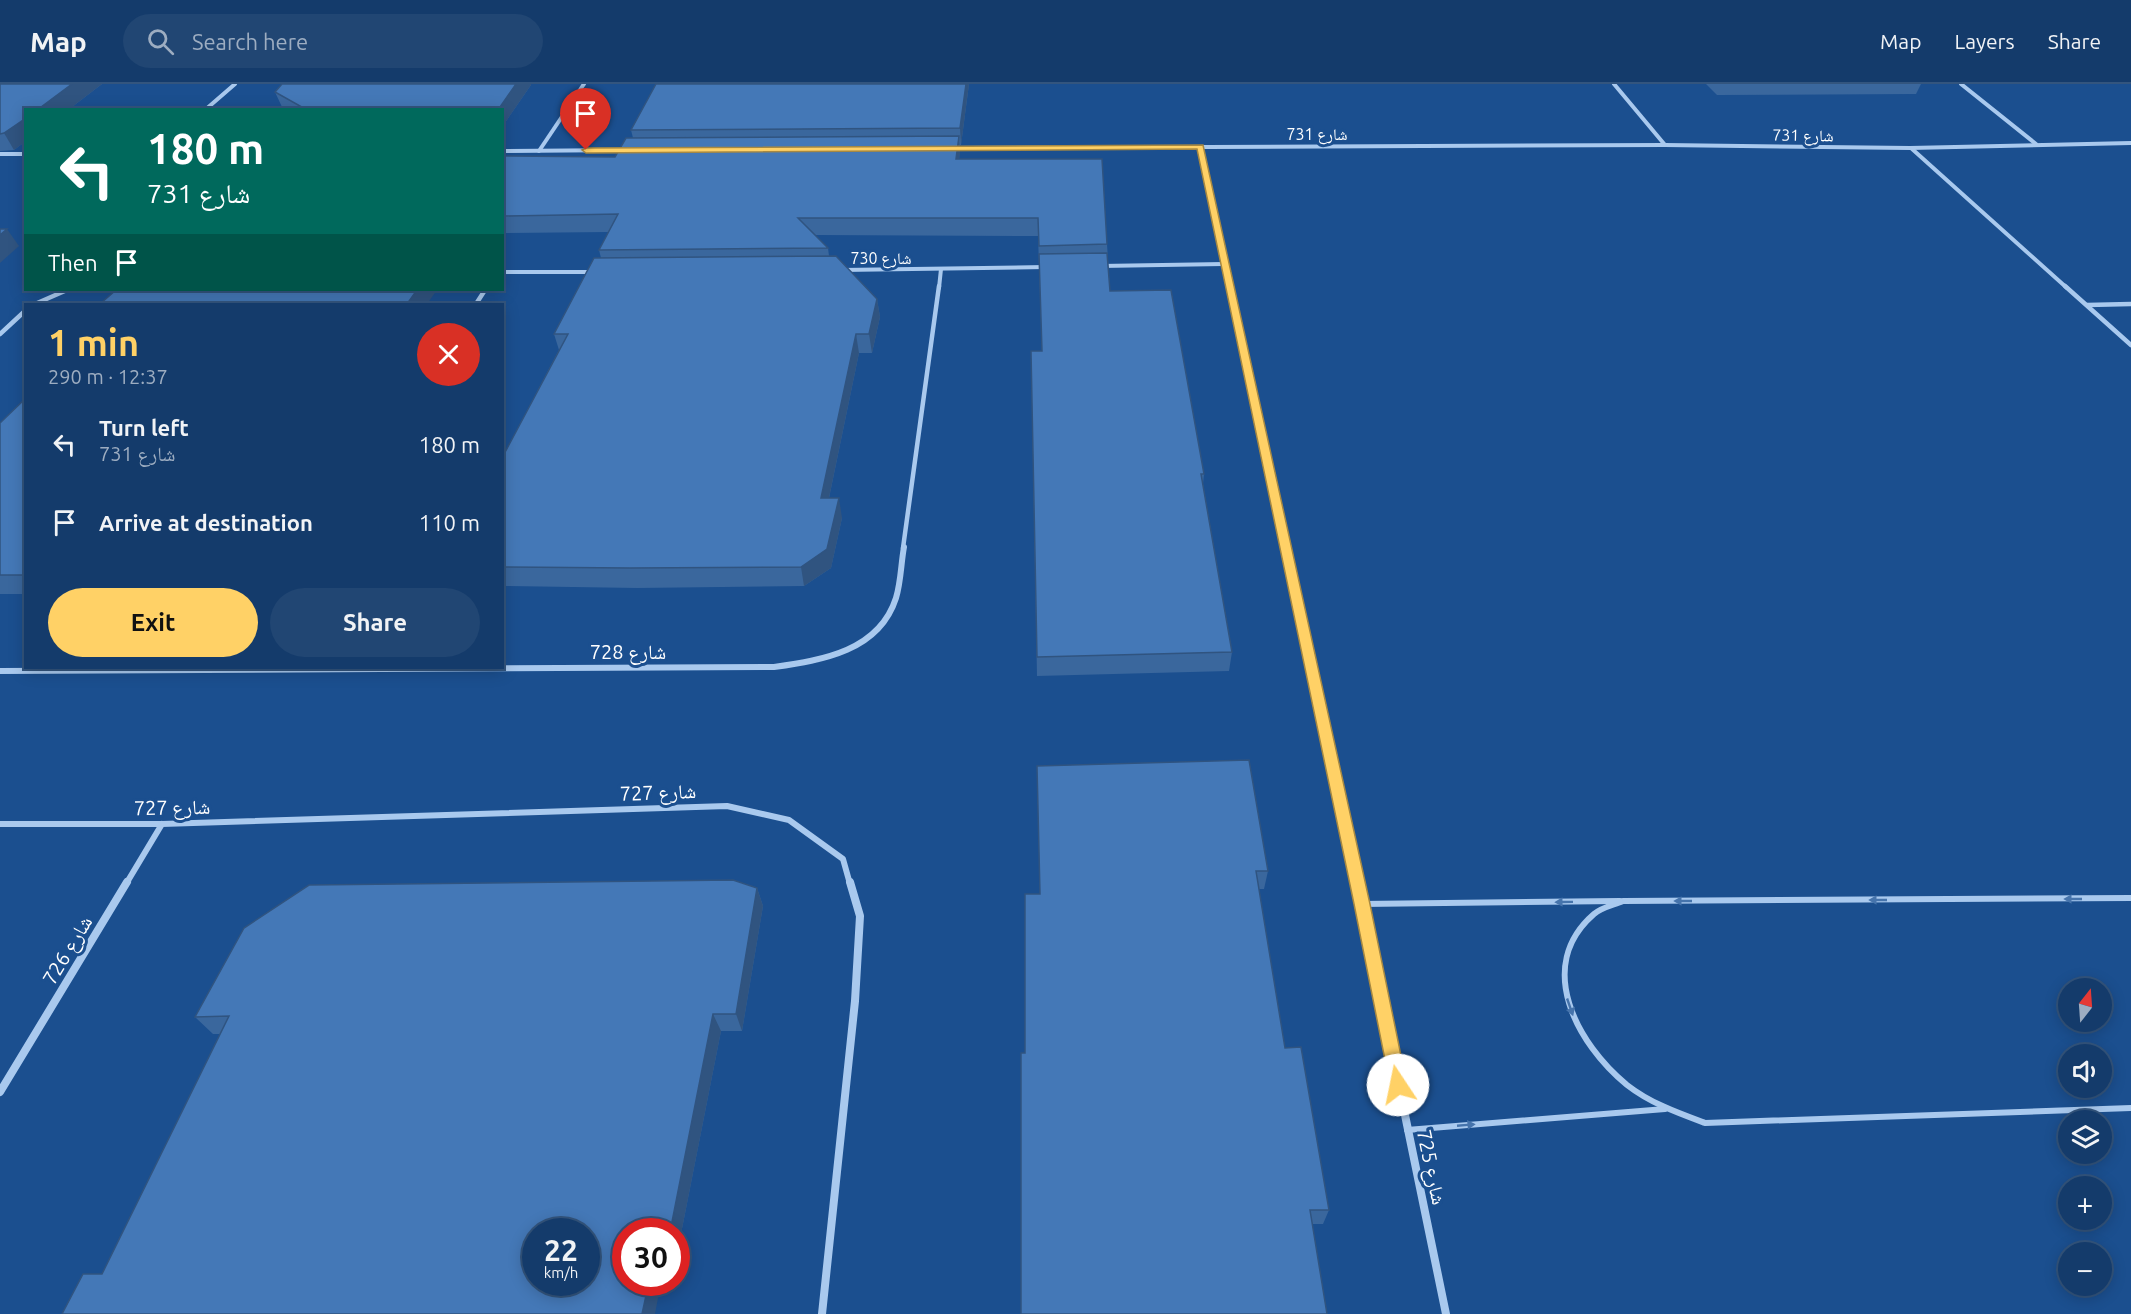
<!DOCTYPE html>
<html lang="en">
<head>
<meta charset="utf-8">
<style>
	body { margin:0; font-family:Ubuntu,"Noto Naskh Arabic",sans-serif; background:#214673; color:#f1f3f6; height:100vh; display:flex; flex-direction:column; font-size:22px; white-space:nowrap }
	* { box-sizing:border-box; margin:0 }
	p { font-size:20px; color:#9dadc1 }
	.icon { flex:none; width:33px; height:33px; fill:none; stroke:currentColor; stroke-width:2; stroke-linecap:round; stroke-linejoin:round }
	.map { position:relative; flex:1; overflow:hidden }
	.sheet { position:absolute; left:24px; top:219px; width:480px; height:366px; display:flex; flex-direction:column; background:#143b6b; border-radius:0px; box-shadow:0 3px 15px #0003,0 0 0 2px #33557e }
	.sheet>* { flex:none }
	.top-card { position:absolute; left:24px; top:24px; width:480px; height:183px; border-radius:0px; box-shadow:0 3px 15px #0003,0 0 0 2px #33557e; background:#00695c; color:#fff; overflow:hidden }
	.needle { width:39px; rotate:17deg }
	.tools { position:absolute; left:2058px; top:894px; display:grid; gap:12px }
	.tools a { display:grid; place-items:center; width:54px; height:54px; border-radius:50%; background:#143b6b; box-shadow:0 3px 15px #0003,0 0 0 2px #33557e; font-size:30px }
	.speed { position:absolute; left:522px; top:1134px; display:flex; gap:12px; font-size:30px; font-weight:700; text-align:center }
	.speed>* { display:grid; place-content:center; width:78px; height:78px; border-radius:50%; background:#143b6b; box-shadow:0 3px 15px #0003,0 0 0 2px #33557e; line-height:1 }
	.speed small { font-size:15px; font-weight:400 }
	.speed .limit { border:9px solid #d22; background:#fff; color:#111 }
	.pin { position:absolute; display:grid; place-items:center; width:51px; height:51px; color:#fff; margin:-62px -26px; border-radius:50% 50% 50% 0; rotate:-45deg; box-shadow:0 0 6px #0007 }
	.pin .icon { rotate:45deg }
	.me { position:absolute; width:66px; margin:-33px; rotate:349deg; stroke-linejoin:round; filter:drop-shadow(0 0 4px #0008) }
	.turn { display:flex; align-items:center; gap:21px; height:126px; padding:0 24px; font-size:27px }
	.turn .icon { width:78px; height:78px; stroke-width:2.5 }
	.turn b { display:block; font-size:42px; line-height:51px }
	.then { display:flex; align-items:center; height:57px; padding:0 24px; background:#0003; gap:12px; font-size:22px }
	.round { display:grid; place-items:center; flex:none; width:63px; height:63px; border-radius:32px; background:#214673 }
	.headline { display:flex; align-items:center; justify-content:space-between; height:102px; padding:0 24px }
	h1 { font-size:36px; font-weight:700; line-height:45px; color:#ffd166 }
	.primary-button { display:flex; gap:12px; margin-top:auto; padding:12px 24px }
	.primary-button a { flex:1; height:69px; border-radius:36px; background:#ffd166; color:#111; font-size:24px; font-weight:700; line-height:69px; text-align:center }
	.primary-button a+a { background:#214673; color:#f1f3f6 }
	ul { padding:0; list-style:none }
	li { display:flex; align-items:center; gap:18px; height:78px; padding:0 24px }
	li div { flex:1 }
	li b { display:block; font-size:22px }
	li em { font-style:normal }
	header { display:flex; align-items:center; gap:36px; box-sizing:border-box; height:84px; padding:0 30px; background:#143b6b; border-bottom:2px solid #33557e }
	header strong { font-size:28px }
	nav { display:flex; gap:33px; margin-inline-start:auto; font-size:21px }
	.search { width:420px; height:54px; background:#214673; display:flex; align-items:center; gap:15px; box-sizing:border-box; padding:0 21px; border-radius:33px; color:#9dadc1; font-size:22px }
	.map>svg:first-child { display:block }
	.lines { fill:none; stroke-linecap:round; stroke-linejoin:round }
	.service { stroke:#a9c9ee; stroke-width:6 }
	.minor-far3 { stroke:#a9c9ee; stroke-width:4 }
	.minor-far2 { stroke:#a9c9ee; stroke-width:4.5 }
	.minor-far1 { stroke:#a9c9ee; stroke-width:6 }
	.minor { stroke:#a9c9ee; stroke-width:8 }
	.wall { fill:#3a679d }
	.shaded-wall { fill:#305480 }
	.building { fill:#4478b7; stroke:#305480; stroke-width:1.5; fill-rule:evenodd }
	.oneway { fill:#4674ac }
	.route { fill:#ffd166; stroke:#a68842; stroke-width:1.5 }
	.labels { text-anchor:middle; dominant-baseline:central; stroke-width:6; stroke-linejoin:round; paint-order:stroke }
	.far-street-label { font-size:16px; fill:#fff; stroke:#1b4f8f }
	.street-label { font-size:20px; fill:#fff; stroke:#1b4f8f }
</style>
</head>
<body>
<header>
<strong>Map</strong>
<div class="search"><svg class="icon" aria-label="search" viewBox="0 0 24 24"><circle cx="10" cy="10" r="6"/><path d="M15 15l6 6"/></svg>Search here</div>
<nav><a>Map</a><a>Layers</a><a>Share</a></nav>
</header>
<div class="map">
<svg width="2131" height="1230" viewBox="0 0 2131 1230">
	<rect width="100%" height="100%" fill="#1b4f8f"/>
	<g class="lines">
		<g class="service">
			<path d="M 2131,814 L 1623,817 C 1614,821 1602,823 1594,830 C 1534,882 1577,960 1627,1001 C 1650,1019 1678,1029 1705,1039 L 2131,1024"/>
			<path d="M 1362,820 L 1620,817"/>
			<path d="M 1407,1046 L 1665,1025"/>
		</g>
		<g class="minor-far3">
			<path d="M 1614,0 L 1665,61"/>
			<path d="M 1961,0 L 2036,60"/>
			<path d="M 205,26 L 235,0"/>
			<path d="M 1201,63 L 1231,204"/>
			<path d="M 953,64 L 1665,61 L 1910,64 L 2131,59"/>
			<path d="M 1911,64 L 2067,204"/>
			<path d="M 502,67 L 628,66"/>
			<path d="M 539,67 L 584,0"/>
			<path d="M 0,70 L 26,70"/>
			<path d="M 1100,182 L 1224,180"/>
			<path d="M 842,186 L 1045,183"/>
			<path d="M 502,188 L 595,188"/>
			<path d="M 939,204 L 941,185"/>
		</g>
		<g class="minor-far2">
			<path d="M 1231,202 L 1286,464"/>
			<path d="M 2065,202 L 2131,261"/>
			<path d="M 35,220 L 67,206"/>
			<path d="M 476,220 L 485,206"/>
			<path d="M 2087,221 L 2131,220"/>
			<path d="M 0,250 L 26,226"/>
			<path d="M 903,464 L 939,202"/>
		</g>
		<g class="minor-far1">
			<path d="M 1286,463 L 1358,800"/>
			<path d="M 0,587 L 774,583 C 823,576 879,567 896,514 C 901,498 901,479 904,463"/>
			<path d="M 0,740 L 162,740 L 727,722 L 789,736 L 843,775 L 850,800"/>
			<path d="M 126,800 L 162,740"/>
		</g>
		<g class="minor">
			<path d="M 1357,798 L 1446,1230"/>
			<path d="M 0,1008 L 127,798"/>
			<path d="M 822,1230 L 855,917 L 860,832 L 850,798"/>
		</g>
	</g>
	<g class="wall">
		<path d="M 0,0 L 102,0 L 68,26 L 26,26 L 26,57 L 14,66 L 0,67 Z"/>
		<path d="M 282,0 L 531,0 L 531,1 L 502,43 L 502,26 L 285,26 L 282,23 L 275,8 Z"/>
		<path d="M 969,0 L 961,61 L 960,61 L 959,75 L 1107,160 L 1110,207 L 1204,390 L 1203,400 L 1232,568 L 1229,587 L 1037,592 L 1031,267 L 1042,267 L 1038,152 L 815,151 L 828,164 L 829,172 L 877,215 L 880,233 L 872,269 L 859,269 L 829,414 L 842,434 L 831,484 L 804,502 L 637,504 L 502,502 L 502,374 L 559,266 L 554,250 L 601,174 L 599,166 L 609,148 L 502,149 L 502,72 L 615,73 L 633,54 L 631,46 Z"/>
		<path d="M 1706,0 L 1921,0 L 1916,10 L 1717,11 Z"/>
		<path d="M 26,314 L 26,510 L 0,510 L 0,339 Z"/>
		<path d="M 1037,682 L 1268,787 L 1264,805 L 1259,805 L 1285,964 L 1329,1126 L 1323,1140 L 1312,1140 L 1025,969 L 1040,810 Z"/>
		<path d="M 757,804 L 763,822 L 742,947 L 721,947 L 677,1170 L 676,1170 L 676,1148 L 102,1190 L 220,950 L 213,950 L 195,933 Z"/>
	</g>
	<g class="shaded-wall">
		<path d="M 72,0 L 102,0 L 68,26 L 37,26 Z"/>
		<path d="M 516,0 L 531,0 L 531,1 L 502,43 L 502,26 L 498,26 Z"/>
		<path d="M 966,0 L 969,0 L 961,61 L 960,44 Z"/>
		<path d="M 26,34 L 26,57 L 14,66 L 4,49 Z"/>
		<path d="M 959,52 L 960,69 L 957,92 L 956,75 Z"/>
		<path d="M 7,145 L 19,162 L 0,179 L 0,151 Z"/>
		<path d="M 417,206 L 437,206 L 427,220 L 407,220 Z"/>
		<path d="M 877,215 L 880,233 L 872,269 L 869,250 Z"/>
		<path d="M 856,250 L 859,269 L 825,433 L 821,414 Z"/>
		<path d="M 839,414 L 842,434 L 831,484 L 804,502 L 801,483 Z"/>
		<path d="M 757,804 L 763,822 L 742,947 L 736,930 Z"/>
		<path d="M 713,930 L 721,947 L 677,1170 L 676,1168 L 676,1148 L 670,1148 Z"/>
		<path d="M 649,1198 L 661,1198 L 655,1230 L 642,1230 Z"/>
	</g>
	<g class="building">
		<path d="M 0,0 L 72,0 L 37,26 L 26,26 L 26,34 L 4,49 L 0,50 Z"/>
		<path d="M 282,0 L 516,0 L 498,26 L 307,26 L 275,8 Z"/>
		<path d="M 656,0 L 966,0 L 960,44 L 631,46 Z"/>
		<path d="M 959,52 L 956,75 L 1102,75 L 1107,160 L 1039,162 L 1038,134 L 798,134 L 828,164 L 599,166 L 618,130 L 502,132 L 502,72 L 615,73 L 626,54 Z"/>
		<path d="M 0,145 L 7,145 L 0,151 Z"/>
		<path d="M 1107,169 L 1110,207 L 1171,206 L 1204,390 L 1201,390 L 1232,568 L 1037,573 L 1031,267 L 1042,267 L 1039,170 Z"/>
		<path d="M 836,172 L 877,215 L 869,250 L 856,250 L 821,414 L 839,414 L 827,465 L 801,483 L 630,484 L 502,483 L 502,374 L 568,250 L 554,250 L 594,174 Z"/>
		<path d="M 116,206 L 417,206 L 407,220 L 100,220 Z"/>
		<path d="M 26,314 L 26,491 L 0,491 L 0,339 Z"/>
		<path d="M 1249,676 L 1268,787 L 1256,787 L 1285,964 L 1301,963 L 1329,1126 L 1310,1126 L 1327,1230 L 1021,1230 L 1021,969 L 1025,969 L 1025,810 L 1040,810 L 1037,682 Z"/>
		<path d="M 733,796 L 757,804 L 736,930 L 713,930 L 670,1148 L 626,1148 L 626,1198 L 649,1198 L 642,1230 L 62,1230 L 83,1190 L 102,1190 L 229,932 L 195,933 L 244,844 L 309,801 ZM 536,1148 L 586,1148 L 586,1198 L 536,1198 Z"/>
	</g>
	<defs><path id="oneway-solid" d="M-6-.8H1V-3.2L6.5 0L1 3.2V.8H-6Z" transform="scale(1.5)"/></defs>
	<g class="oneway">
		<use href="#oneway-solid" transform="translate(2073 815) rotate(180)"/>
		<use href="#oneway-solid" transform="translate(1878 816) rotate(180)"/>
		<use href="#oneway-solid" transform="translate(1683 817) rotate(180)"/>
		<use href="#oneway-solid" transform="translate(1564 818) rotate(179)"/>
		<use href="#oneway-solid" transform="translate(1570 923) rotate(71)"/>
		<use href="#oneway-solid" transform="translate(1466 1041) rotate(-5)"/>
	</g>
	<path class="route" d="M 1203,61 L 1370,820 L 1407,1001 L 1405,1007 L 1398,1009 L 1392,1007 L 1390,1001 L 1354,820 L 1197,65 L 586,69 L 582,66 L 586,64 Z"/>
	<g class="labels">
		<g class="far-street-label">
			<text x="1317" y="50">شارع 731</text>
			<text transform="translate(1803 51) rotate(1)">شارع 731</text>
			<text x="881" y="174">شارع 730</text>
		</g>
		<g class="street-label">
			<text x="628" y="567">شارع 728</text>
			<text transform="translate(658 708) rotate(-2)">شارع 727</text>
			<text transform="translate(172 723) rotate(-1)">شارع 727</text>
			<text transform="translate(67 866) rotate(-59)">شارع 726</text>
			<text transform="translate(1432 1083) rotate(78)">شارع 725</text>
		</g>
	</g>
</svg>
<div class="tools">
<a><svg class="needle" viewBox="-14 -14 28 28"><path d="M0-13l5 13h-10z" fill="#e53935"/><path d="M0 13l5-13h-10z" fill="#9dadc1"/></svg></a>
<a><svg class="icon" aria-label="sound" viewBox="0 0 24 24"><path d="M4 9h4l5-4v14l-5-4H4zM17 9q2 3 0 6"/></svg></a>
<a><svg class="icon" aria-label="layers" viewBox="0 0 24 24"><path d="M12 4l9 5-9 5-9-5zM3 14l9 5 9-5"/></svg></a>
<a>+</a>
<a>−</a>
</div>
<div class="speed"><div>22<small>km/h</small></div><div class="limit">30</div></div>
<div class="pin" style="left:586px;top:66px;background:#d93025"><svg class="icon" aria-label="arrive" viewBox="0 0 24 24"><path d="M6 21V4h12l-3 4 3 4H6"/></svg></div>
<svg class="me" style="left:1398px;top:1001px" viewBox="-20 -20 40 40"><circle r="19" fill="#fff"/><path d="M0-13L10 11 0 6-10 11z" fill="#ffd166"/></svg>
<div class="top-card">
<div class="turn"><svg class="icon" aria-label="left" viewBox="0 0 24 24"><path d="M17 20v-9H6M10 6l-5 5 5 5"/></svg><div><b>180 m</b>شارع 731</div></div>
<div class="then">Then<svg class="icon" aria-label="arrive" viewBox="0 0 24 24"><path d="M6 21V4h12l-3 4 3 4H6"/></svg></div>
</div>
<section class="sheet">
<div class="headline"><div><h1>1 min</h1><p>290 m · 12:37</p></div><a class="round" style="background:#d93025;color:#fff"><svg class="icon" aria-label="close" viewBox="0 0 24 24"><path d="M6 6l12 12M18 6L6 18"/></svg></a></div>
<ul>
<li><svg class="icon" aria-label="left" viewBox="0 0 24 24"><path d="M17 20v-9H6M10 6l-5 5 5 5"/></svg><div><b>Turn left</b><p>شارع 731</p></div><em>180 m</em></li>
<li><svg class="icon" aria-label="arrive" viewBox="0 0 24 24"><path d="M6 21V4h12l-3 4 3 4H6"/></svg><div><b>Arrive at destination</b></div><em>110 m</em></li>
</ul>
<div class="primary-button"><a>Exit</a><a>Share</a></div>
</section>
</div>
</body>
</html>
